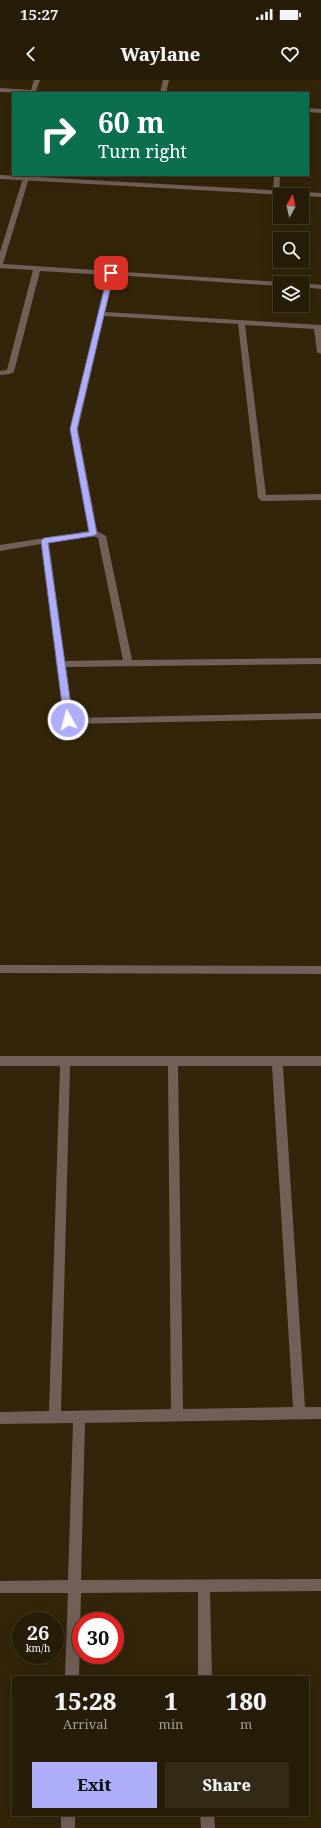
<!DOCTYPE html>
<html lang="en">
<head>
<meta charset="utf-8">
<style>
	body { margin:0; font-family:"Noto Serif",serif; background:#322916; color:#f1f3f6; height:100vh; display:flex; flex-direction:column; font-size:15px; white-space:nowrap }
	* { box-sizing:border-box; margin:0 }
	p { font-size:13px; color:#a4a19c }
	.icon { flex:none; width:22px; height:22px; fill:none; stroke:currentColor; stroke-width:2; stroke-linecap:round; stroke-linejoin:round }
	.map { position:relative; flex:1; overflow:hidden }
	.drawer { position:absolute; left:12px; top:1596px; width:297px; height:140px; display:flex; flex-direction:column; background:#261c08; border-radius:0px; box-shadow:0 4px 16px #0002,0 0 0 1px #423a29 }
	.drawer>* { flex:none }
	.guide { position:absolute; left:12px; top:12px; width:297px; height:84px; border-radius:0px; box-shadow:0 4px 16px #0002,0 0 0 1px #423a29; background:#0b6e4f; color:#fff; overflow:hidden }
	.needle { width:26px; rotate:8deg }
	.fabs { position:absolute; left:273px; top:108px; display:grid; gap:8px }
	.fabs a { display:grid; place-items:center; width:36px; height:36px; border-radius:0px; background:#261c08; box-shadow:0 4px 16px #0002,0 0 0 1px #423a29; font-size:20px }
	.speed { position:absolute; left:12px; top:1532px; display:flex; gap:8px; font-size:20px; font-weight:700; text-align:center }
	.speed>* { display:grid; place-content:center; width:52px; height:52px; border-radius:50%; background:#261c08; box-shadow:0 4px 16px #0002,0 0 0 1px #423a29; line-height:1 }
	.speed small { font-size:10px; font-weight:400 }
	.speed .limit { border:6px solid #d22; background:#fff; color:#111 }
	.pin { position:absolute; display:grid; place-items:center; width:34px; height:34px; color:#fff; margin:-17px; border-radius:8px; box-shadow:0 2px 6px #0006 }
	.me { position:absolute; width:44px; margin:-22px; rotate:353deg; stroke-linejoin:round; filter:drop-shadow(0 0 3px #0008) }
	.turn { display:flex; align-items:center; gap:14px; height:84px; padding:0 20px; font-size:18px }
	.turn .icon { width:52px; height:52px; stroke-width:2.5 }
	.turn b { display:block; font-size:28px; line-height:34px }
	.eta { display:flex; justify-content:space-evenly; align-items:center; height:68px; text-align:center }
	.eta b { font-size:24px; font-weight:800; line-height:28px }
	.cta { display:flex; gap:8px; margin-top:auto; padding:8px 20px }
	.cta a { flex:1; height:46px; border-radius:0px; background:#afaefa; color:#111; font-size:16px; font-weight:800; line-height:46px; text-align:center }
	.cta a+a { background:#322916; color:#f1f3f6 }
	.status { display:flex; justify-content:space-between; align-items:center; height:28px; padding:0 20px; background:#261c08; direction:ltr }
	.status svg { height:11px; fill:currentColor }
	header { display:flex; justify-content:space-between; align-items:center; height:52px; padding:0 20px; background:#261c08; font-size:18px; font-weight:800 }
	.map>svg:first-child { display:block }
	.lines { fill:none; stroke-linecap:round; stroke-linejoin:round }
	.minor { fill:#726058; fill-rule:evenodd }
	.tertiary { fill:#726058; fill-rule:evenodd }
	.route { fill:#afaefa; stroke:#7271a2 }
</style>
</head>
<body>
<div class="status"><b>15:27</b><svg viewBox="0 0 49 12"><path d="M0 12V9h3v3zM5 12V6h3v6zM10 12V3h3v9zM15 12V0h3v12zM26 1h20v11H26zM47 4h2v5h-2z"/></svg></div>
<header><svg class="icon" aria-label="back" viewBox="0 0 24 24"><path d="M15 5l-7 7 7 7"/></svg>Waylane<svg class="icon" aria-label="heart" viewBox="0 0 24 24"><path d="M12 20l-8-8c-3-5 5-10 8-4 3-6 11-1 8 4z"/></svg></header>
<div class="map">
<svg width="321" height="1748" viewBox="0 0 321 1748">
	<rect width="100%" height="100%" fill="#32250a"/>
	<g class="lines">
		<g class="minor">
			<path d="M 34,0 L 40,0 L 35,13 L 0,12 L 0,8 L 31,10 Z"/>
			<path d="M 163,0 L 169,0 L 166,13 L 160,13 Z"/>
			<path d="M 308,28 L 321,29 L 321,33 L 308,32 Z"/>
			<path d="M 274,95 L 280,95 L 279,113 L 276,115 L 273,113 Z"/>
			<path d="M 26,96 L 29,98 L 3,184 L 280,202 L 283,203 L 280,203 L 280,206 L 114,195 L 105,232 L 321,245 L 321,274 L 317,272 L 314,249 L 245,245 L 266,415 L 321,414 L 321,420 L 262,421 L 258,418 L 238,244 L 104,236 L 78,349 L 97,451 L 106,456 L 132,580 L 321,578 L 321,584 L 66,587 L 73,638 L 321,633 L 321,639 L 69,644 L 65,641 L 41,464 L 0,471 L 0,465 L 89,451 L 70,349 L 107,195 L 40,191 L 14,292 L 10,294 L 0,295 L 0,291 L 7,290 L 33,190 L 0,188 L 0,172 L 23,98 ZM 93,456 L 98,458 L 123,580 L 65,581 L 49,463 Z"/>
			<path d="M 302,203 L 321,205 L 321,209 L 302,207 Z"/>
			<path d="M 0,885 L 321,886 L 321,894 L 0,893 Z"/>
			<path d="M 0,976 L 321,976 L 321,986 L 283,986 L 305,1327 L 321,1327 L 321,1339 L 85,1343 L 81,1500 L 321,1499 L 321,1511 L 210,1512 L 212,1597 L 198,1597 L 198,1512 L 81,1513 L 79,1597 L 65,1597 L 68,1513 L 0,1513 L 0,1501 L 68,1500 L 73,1343 L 0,1344 L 0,1332 L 49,1331 L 60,986 L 0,986 ZM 70,986 L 168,986 L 171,1329 L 61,1331 ZM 178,986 L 272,986 L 293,1327 L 183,1329 Z"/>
			<rect x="61" y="1735" width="14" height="13"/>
			<path d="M 200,1735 L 214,1735 L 215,1748 L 201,1748 Z"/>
		</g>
		<path class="tertiary" d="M 0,95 L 321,113 L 321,117 L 0,99 Z"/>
	</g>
	<path class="route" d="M 111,191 L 114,193 L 77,349 L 97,454 L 93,456 L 48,463 L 73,640 L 68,644 L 64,640 L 41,461 L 44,458 L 89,452 L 70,349 L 108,193 Z"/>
</svg>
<div class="fabs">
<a><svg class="needle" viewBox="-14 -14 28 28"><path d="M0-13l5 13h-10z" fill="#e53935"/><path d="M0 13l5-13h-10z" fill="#a4a19c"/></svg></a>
<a><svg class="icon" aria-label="search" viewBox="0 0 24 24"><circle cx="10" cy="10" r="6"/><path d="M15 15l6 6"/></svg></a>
<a><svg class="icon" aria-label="layers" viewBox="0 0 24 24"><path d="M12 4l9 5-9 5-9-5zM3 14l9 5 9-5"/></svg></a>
</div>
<div class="speed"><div>26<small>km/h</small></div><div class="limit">30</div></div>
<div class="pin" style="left:111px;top:193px;background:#d93025"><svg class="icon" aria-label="arrive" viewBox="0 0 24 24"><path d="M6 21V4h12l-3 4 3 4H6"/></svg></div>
<svg class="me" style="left:68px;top:640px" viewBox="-20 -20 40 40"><circle r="17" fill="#afaefa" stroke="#fff" stroke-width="3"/><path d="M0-11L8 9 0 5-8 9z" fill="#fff"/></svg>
<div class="guide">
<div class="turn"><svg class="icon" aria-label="right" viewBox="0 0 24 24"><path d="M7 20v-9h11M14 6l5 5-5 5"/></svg><div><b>60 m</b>Turn right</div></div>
</div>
<section class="drawer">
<div class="eta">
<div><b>15:28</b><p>Arrival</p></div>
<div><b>1</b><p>min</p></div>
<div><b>180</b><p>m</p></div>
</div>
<div class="cta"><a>Exit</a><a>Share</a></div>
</section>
</div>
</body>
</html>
